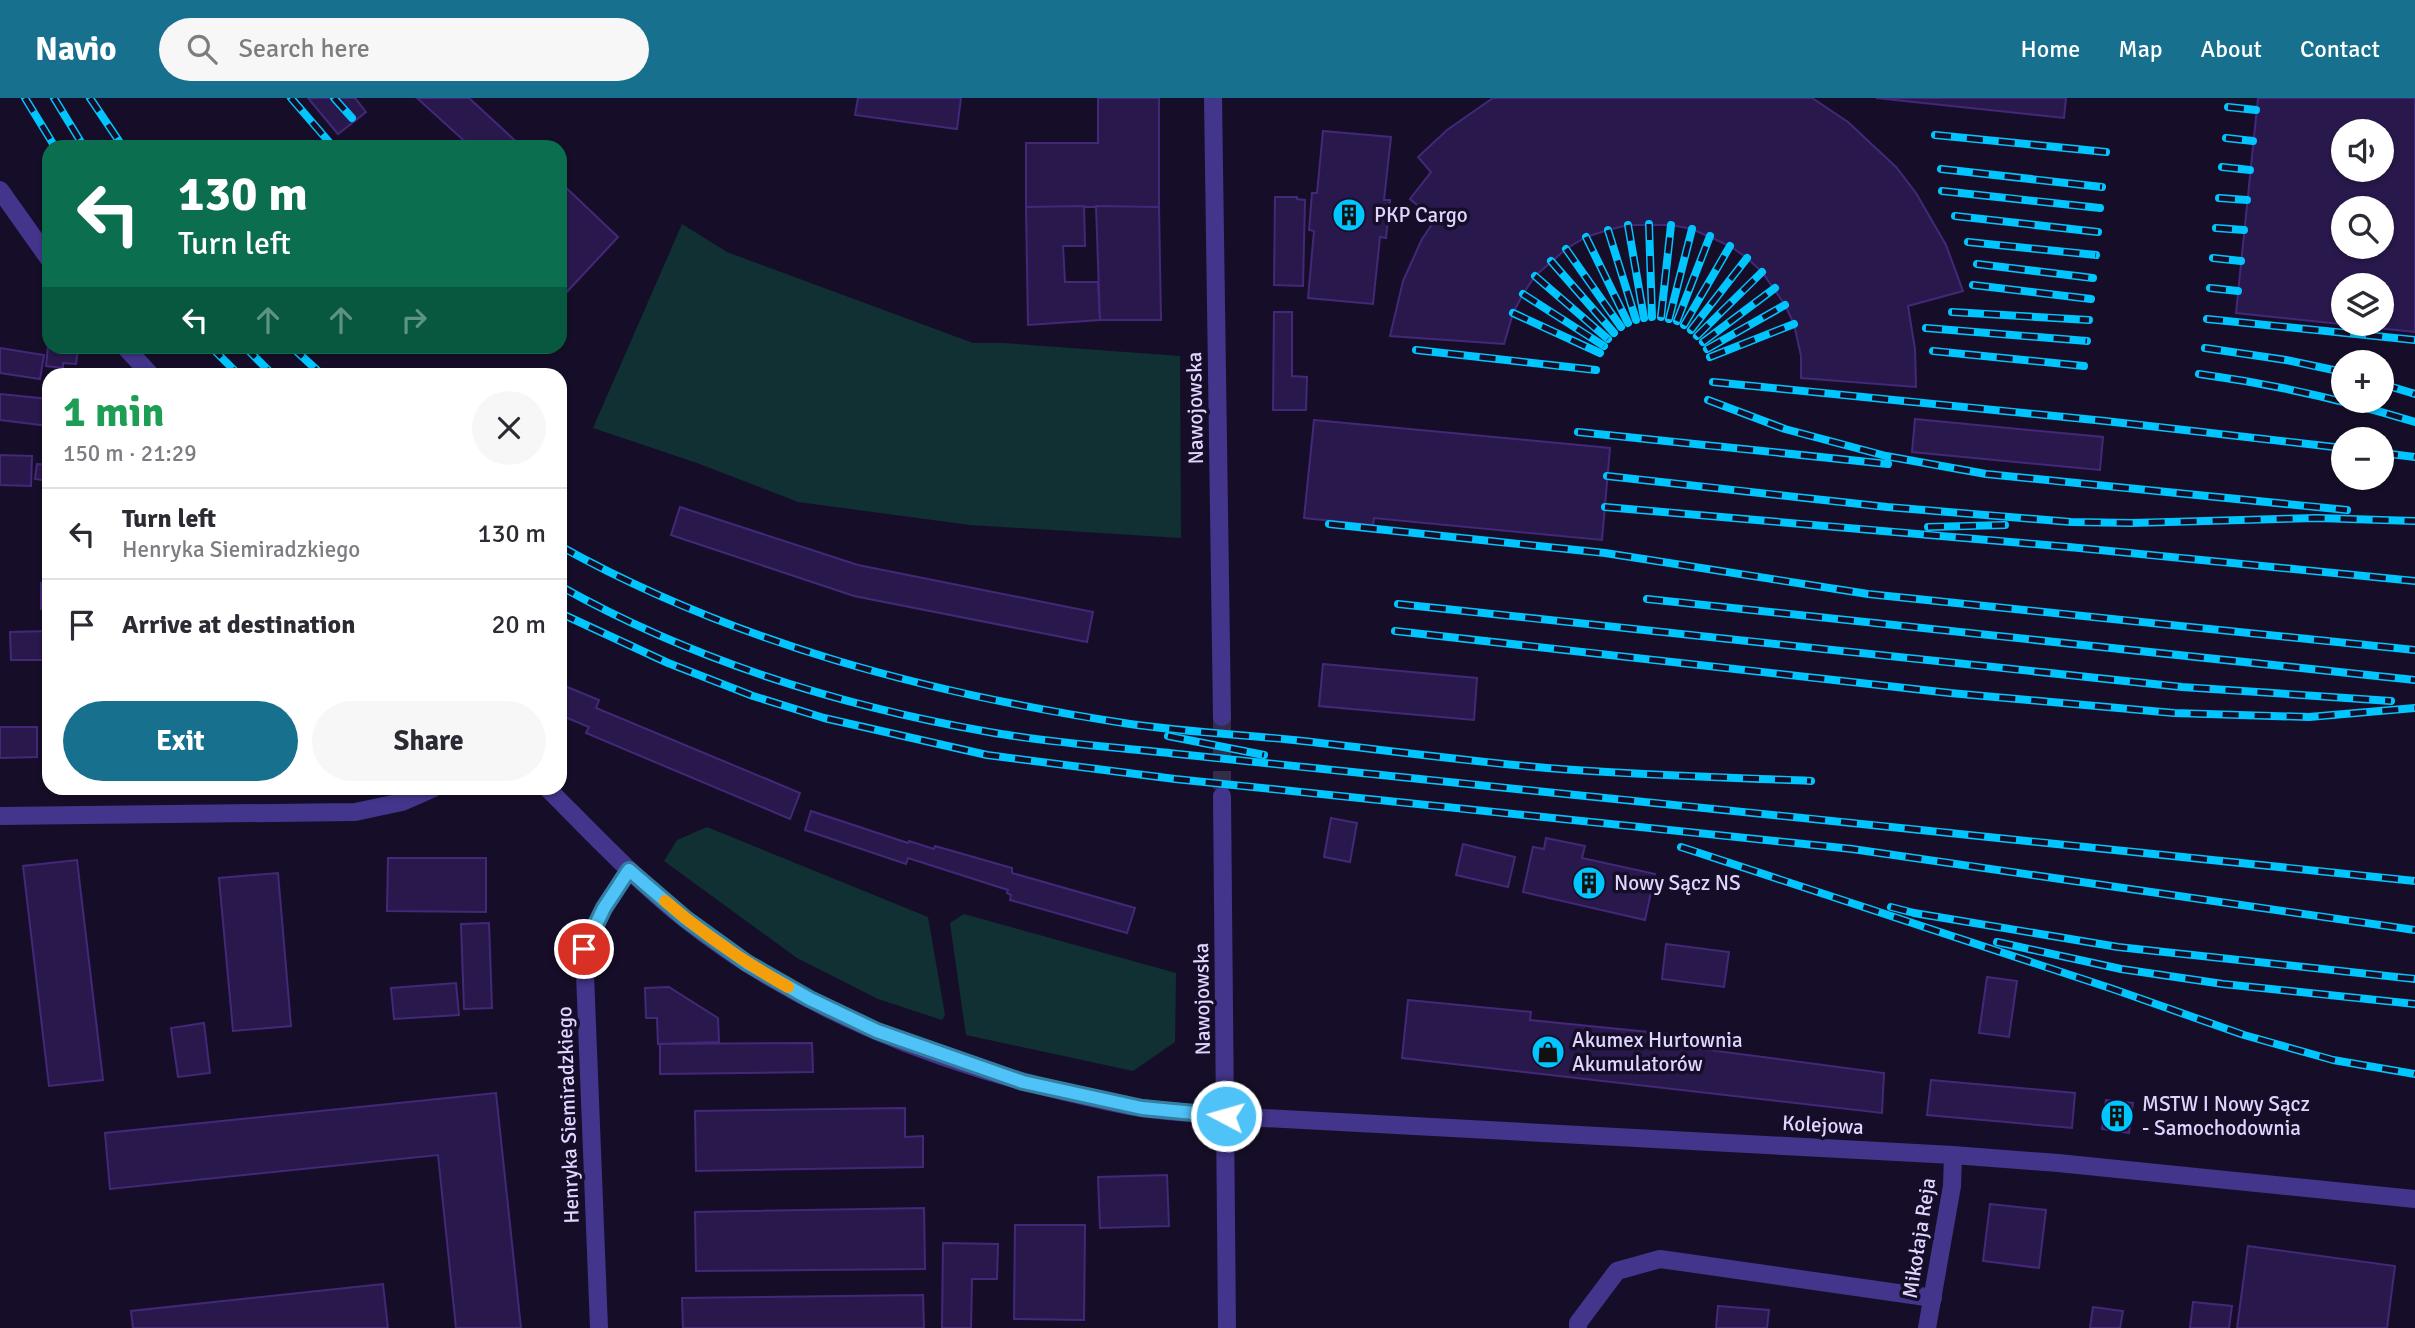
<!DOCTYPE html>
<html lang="en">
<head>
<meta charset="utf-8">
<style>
	body { margin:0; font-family:Signika,sans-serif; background:#f7f7f7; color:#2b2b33; height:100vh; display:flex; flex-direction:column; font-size:26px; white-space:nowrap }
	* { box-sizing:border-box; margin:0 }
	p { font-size:23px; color:#7c7c81 }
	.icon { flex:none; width:38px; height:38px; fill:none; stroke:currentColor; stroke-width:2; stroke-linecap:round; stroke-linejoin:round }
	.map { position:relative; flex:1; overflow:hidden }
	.side { position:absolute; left:42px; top:270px; width:525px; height:427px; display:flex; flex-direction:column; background:#fff; border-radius:21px; box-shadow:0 2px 5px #0004 }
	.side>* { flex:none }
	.banner { position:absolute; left:42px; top:42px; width:525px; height:214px; border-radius:21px; box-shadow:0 2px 5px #0004; background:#0b6e4f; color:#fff; overflow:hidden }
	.controls { position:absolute; left:2331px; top:21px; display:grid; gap:14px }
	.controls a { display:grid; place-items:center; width:63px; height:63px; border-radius:50%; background:#fff; box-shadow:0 2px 5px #0004; font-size:35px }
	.pin { position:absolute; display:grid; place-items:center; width:60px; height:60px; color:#fff; margin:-30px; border:4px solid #fff; border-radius:50%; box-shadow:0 2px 7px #0007 }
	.me { position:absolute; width:77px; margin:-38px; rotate:276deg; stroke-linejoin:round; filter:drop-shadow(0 0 5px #0008) }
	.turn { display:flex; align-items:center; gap:24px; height:147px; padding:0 21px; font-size:32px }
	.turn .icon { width:91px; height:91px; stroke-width:2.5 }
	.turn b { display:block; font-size:49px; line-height:60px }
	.lanes { display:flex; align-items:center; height:66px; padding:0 21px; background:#0003; justify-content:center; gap:35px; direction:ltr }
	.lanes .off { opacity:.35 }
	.round { display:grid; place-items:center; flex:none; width:74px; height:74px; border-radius:37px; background:#f7f7f7 }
	.overview { display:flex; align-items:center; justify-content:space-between; height:119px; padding:0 21px }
	h1 { font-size:42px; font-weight:700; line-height:52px; color:#1e9e55 }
	.cta { display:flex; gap:14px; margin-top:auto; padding:14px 21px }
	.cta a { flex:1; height:80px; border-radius:42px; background:#18708f; color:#fff; font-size:28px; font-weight:700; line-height:80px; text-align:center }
	.cta a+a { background:#f7f7f7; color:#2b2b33 }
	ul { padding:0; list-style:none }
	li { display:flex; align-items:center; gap:21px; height:91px; padding:0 21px; border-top:2px solid #e1e1e2 }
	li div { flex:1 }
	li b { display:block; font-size:26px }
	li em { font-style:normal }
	header { display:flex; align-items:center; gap:42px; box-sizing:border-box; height:98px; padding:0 35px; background:#18708f; color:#fff }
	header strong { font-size:33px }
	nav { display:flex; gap:38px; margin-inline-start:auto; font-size:24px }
	.search { width:490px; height:63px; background:#f7f7f7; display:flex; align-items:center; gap:18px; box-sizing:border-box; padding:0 24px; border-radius:38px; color:#7c7c81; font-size:26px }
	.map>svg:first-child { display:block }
	.green { fill:#103033 }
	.building { fill:#29184b; stroke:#432879; stroke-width:2; fill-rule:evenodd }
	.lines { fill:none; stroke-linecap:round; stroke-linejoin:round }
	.minor-tunnel { stroke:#342c48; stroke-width:18; stroke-dasharray:18 9; stroke-linecap:butt }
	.minor { stroke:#43358b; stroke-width:18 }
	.rail-casing { stroke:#01c5ff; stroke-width:8 }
	.rail { stroke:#160e28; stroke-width:5; stroke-dasharray:16; stroke-linecap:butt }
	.route-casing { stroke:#337fa1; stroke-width:18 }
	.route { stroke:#4fc3f7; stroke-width:12 }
	.slow { stroke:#f59e0b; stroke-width:12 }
	.labels { text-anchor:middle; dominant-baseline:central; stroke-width:7; stroke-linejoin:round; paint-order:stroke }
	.poi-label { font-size:21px; fill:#dfd5ff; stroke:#160e28; text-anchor:start }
	.street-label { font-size:21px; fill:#dfd5ff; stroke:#160e28 }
</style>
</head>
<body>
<header>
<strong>Navio</strong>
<div class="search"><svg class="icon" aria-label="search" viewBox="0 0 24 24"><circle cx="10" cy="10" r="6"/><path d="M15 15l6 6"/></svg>Search here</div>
<nav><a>Home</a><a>Map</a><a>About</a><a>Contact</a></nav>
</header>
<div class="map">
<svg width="2415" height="1230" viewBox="0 0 2415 1230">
	<rect width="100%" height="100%" fill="#160e28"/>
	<g class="green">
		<path d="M 682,126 L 727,154 L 973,245 L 1004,245 L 1180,258 L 1181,440 L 970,427 L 798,404 L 697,365 L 593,330 Z"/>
		<path d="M 707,729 L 928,819 L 945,917 L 942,922 L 878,901 L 797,860 L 664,763 L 677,742 Z"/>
		<path d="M 964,816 L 1176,875 L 1175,944 L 1133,973 L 966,937 L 950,825 Z"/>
	</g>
	<g class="building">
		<path d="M 308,0 L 355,0 L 366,14 L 338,36 Z"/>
		<path d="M 417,0 L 469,0 L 522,49 L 471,49 Z"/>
		<path d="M 858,0 L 961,0 L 957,31 L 855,17 Z"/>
		<path d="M 1098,0 L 1159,0 L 1159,109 L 1026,109 L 1026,45 L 1098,45 Z"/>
		<path d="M 1493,0 L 1812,0 L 1848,24 L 1896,69 L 1916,95 L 1946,147 L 1963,193 L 1908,208 L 1915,251 L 1916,289 L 1801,280 L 1801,258 L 1794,226 L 1785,207 L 1762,174 L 1747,160 L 1730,148 L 1692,131 L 1671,127 L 1628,127 L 1608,132 L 1586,139 L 1566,151 L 1535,178 L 1523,196 L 1513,215 L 1504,246 L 1390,238 L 1403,183 L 1422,141 L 1435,122 L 1410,101 L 1431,74 L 1418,59 L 1447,32 Z"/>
		<path d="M 1876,0 L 2066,0 L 2064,20 Z"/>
		<path d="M 2258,0 L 2415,0 L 2415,234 L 2236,215 ZM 2343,33 L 2382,33 L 2382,72 L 2343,72 ZM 2343,110 L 2382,110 L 2382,149 L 2343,149 ZM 2343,187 L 2382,187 L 2382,226 L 2343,226 Z"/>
		<path d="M 1323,33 L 1391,39 L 1384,102 L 1390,102 L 1386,140 L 1380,139 L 1373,206 L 1308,200 L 1314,133 L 1309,132 L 1312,95 L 1317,95 Z"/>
		<path d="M 560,84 L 618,139 L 564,197 L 560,193 Z"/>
		<path d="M 1275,99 L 1297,99 L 1297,101 L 1305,102 L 1303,188 L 1274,187 Z"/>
		<path d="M 1084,108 L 1085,148 L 1063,148 L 1065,184 L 1098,184 L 1100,222 L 1028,227 L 1026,109 Z"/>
		<path d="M 1096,108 L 1159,109 L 1161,222 L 1100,222 Z"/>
		<path d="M 1274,214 L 1292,214 L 1292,278 L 1307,279 L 1306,312 L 1273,312 Z"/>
		<path d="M 48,248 L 78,251 L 76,266 L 63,265 L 63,270 L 46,268 Z"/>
		<path d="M 0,250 L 44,257 L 40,281 L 0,275 Z"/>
		<path d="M 0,296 L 49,301 L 49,328 L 0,322 Z"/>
		<path d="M 1915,321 L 2103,339 L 2100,372 L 1912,354 Z"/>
		<path d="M 1314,322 L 1610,350 L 1602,442 L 1374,420 L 1373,427 L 1304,420 Z"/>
		<path d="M 0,357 L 32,358 L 31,388 L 0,387 Z"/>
		<path d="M 37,366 L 49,367 L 49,383 L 35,381 Z"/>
		<path d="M 680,409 L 858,467 L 1093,514 L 1087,544 L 854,498 L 671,437 Z"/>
		<path d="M 41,485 L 49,485 L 49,512 L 41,511 Z"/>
		<path d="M 49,533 L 49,562 L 11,562 L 10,534 Z"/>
		<path d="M 1323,566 L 1477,580 L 1474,622 L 1319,608 Z"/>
		<path d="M 560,586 L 599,602 L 596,610 L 800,695 L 790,721 L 586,635 L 589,629 L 560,617 Z"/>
		<path d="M 0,629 L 37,629 L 37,659 L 0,660 Z"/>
		<path d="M 811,713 L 908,745 L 909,743 L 934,751 L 935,748 L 1012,770 L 1012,775 L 1135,810 L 1127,835 L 1010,802 L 1011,797 L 1007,795 L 1008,792 L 908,760 L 906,766 L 805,732 Z"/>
		<path d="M 1331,720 L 1357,725 L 1350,764 L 1324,759 Z"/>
		<path d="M 1546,740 L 1585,748 L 1582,760 L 1655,776 L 1645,822 L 1523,794 L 1533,749 L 1544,751 Z"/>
		<path d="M 1463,746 L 1515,759 L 1508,789 L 1456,777 Z"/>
		<path d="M 388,760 L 486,760 L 486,814 L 387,813 Z"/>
		<path d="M 77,762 L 103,982 L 49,988 L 23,768 Z"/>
		<path d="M 278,775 L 291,928 L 233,933 L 219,780 Z"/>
		<path d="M 489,825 L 492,910 L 464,911 L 461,826 Z"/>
		<path d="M 1666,846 L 1729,854 L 1724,889 L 1662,881 Z"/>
		<path d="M 1987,879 L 2017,883 L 2009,939 L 1979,935 Z"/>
		<path d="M 456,885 L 459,917 L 394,921 L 391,890 Z"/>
		<path d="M 669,889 L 718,920 L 719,944 L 658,946 L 657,920 L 646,920 L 645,890 Z"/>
		<path d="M 1408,902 L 1531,914 L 1530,922 L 1688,938 L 1686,949 L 1884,975 L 1882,1015 L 1402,960 Z"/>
		<path d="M 204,925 L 210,975 L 178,979 L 171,930 Z"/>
		<path d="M 812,945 L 813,974 L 660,976 L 660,946 Z"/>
		<path d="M 1931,982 L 2075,995 L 2072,1030 L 1927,1017 Z"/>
		<path d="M 496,995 L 521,1230 L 456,1230 L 438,1057 L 110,1091 L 105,1035 Z"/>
		<path d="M 2106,1002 L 2133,1005 L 2129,1035 L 2102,1031 Z"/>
		<path d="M 905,1010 L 905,1039 L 923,1038 L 923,1069 L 696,1073 L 695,1013 Z"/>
		<path d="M 1167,1077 L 1169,1128 L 1100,1130 L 1098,1079 Z"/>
		<path d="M 1990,1106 L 2046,1112 L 2039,1170 L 1983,1163 Z"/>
		<path d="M 924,1110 L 925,1171 L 696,1173 L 695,1114 Z"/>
		<path d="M 1015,1127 L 1085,1127 L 1084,1222 L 1014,1221 Z"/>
		<path d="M 943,1145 L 998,1146 L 997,1181 L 972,1181 L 971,1230 L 942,1230 Z"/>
		<path d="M 2248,1148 L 2395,1168 L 2387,1230 L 2237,1230 Z"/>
		<path d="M 383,1186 L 388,1230 L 133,1230 L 131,1213 Z"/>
		<path d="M 923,1197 L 924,1230 L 683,1230 L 682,1200 Z"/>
		<path d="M 2193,1204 L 2232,1208 L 2229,1230 L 2190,1230 Z"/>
		<path d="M 1718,1208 L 1769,1212 L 1767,1230 L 1716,1230 Z"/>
		<path d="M 2093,1209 L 2123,1213 L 2120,1230 L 2090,1230 Z"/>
	</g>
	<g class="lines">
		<path class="minor-tunnel" d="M 1222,619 L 1222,698"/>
		<g class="minor">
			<path d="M 1213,0 L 1222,619"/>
			<path d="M 0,92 L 49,161"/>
			<path d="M 124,248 L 150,276"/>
			<path d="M 547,690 C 592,735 636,782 685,821 C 797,910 936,965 1074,996 C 1097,1001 1119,1007 1142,1010 C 1170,1014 1198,1015 1226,1018 L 1953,1057 L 2058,1065 L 2415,1101"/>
			<path d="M 1222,698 L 1227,1230"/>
			<path d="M 0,718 L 355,714 L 402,704 L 434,690"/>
			<path d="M 599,1230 L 584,851 L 604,810 L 629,772"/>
			<path d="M 1578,1230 L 1578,1225 L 1617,1173 L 1660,1161 L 1933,1200"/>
			<path d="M 1927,1230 L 1952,1088 L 1953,1057"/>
		</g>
		<defs>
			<g id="rail">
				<path d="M 25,0 L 55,49"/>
				<path d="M 54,0 L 84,49"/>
				<path d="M 90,0 L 123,49"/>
				<path d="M 291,0 L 330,45"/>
				<path d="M 334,0 L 352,20"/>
				<path d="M 2228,9 L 2256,12"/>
				<path d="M 1935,37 L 2106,54"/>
				<path d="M 2226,40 L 2253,43"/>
				<path d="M 2222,69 L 2250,72"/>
				<path d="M 1941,71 L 2102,89"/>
				<path d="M 1942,93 L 2100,110"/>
				<path d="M 2219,100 L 2247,102"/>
				<path d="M 1955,118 L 2098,134"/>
				<path d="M 1649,126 L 1652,219"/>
				<path d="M 1628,127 L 1644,220"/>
				<path d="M 2216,130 L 2244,132"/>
				<path d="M 1608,132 L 1636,222"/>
				<path d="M 1586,139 L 1628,225"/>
				<path d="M 1968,144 L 2096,157"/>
				<path d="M 1566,151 L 1621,229"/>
				<path d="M 2213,160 L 2241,163"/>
				<path d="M 1551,163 L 1614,235"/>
				<path d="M 1977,166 L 2093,180"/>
				<path d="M 1535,178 L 1608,241"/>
				<path d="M 1973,187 L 2091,201"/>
				<path d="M 2210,190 L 2238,193"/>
				<path d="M 1523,196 L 1604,248"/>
				<path d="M 1952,214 L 2089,222"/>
				<path d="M 1513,215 L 1600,255"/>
				<path d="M 1661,219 L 1671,127"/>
				<path d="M 1669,221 L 1692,131"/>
				<path d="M 2207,221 L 2415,242"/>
				<path d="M 1677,223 L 1710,138"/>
				<path d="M 1684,227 L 1730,148"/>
				<path d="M 1926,230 L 2087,243"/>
				<path d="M 1691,232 L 1747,160"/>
				<path d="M 1697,238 L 1762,174"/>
				<path d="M 1703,244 L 1775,190"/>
				<path d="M 210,248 L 238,276"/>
				<path d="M 244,248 L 272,276"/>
				<path d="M 291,248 L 321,276"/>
				<path d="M 2205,250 L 2286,262 L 2343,274"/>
				<path d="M 1707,251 L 1785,207"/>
				<path d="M 1416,252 L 1596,272"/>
				<path d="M 1933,253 L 2084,268"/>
				<path d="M 1710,259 L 1794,226"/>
				<path d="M 2199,276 C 2273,286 2344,302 2415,324"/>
				<path d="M 1713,284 L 2105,323 L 2343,350"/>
				<path d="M 2382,286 L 2415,296"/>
				<path d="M 1708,302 L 1785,331 L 1886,358 L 1986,376 L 2347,412"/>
				<path d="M 1578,334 L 1888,366"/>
				<path d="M 2382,355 L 2415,359"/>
				<path d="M 1607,378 L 1887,409 L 2071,424 L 2132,425 L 2317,420 L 2415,423"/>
				<path d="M 1605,409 L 2069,449 L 2415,483"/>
				<path d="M 1329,426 L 1605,455 L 1868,496 L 2415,552"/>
				<path d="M 1928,429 L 2005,427"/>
				<path d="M 560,448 C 736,546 931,596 1130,626 C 1187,634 1246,637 1303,643 C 1384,652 1466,663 1547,670 C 1635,677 1723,679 1811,683"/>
				<path d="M 560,488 C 692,562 841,608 989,634 C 1052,645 1115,649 1178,656 C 1301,669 1423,681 1546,694 C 1836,723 2125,753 2415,783"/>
				<path d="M 1647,501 L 2415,582"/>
				<path d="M 1398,506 L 2182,589 L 2391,603"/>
				<path d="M 560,515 L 668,565 L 753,598 L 824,620 L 987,657 L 1175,681 L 1852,751 L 2415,832"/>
				<path d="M 1395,533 L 1950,595 L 2174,615 L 2309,619 L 2415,610"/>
				<path d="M 1168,638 L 1264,657"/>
				<path d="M 1681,749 L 2113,891 L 2244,937 L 2333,962 L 2415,976"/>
				<path d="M 1891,809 L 1914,815 L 2118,849 L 2415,881"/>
				<path d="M 1997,844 L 2121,871 L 2223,886 L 2415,906"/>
			</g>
		</defs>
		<use href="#rail" class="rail-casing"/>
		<use href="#rail" class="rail"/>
	</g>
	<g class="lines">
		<defs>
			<path id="route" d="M 584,851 L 604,810 L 629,772 L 686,821 L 747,865 L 810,901 L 877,933 L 1023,984 L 1142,1010 L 1226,1018"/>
		</defs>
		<use href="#route" class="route-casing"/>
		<use href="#route" class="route"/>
		<path class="slow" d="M 665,803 C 703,836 744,864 788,889"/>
	</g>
	<defs>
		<symbol id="building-disc" viewBox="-11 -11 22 22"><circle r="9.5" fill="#01c5ff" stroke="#160e28"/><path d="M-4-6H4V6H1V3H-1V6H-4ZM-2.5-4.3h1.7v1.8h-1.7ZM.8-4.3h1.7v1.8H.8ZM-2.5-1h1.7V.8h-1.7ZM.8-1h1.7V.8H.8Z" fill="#111"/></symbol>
		<symbol id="shop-disc" viewBox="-11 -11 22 22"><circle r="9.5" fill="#01c5ff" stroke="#160e28"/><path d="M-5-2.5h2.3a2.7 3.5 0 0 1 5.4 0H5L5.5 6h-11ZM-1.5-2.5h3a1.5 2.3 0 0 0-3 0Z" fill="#111"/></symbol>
	</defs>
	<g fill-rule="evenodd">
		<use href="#building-disc" x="1330" y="98" width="38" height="38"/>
		<use href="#building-disc" x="1570" y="766" width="38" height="38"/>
		<use href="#shop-disc" x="1529" y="935" width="38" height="38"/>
		<use href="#building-disc" x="2098" y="999" width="38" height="38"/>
	</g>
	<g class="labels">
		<g class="poi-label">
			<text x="1374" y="117">PKP Cargo</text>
			<text x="1614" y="785">Nowy Sącz NS</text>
			<text x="1572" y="942">Akumex Hurtownia<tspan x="1572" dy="24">Akumulatorów</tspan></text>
			<text x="2142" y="1006">MSTW I Nowy Sącz<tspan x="2142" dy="24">- Samochodownia</tspan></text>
		</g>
		<g class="street-label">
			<text transform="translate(1195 310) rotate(-91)">Nawojowska</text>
			<text transform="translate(1202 901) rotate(-91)">Nawojowska</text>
			<text transform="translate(568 1017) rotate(-92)">Henryka Siemiradzkiego</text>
			<text transform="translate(1823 1027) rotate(3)">Kolejowa</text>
			<text transform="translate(1919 1140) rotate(-81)">Mikołaja Reja</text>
		</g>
	</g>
</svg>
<div class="controls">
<a><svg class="icon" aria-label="sound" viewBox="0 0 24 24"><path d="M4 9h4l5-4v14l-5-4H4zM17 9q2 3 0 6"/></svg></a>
<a><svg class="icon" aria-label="search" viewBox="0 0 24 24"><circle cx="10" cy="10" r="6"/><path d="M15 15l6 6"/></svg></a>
<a><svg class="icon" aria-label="layers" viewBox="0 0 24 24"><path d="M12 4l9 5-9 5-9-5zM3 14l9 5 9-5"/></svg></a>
<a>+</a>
<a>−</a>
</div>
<div class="pin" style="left:584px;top:851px;background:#d93025"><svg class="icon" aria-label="arrive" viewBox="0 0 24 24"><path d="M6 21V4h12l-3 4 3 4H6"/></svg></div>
<svg class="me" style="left:1226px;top:1018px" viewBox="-20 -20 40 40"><circle r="17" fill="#4fc3f7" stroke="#fff" stroke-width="3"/><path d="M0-11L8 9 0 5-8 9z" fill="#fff"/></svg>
<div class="banner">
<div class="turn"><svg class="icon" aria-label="left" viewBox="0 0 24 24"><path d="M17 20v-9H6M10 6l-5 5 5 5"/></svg><div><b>130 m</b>Turn left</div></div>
<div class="lanes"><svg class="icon" aria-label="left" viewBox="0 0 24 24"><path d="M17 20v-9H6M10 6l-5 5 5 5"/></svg><svg class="icon off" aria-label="ahead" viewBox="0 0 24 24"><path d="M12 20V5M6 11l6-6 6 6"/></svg><svg class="icon off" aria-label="ahead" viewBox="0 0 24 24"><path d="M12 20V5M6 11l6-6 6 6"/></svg><svg class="icon off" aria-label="right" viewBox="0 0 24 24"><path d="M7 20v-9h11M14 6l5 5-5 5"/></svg></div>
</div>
<section class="side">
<div class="overview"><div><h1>1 min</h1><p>150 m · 21:29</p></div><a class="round"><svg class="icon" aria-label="close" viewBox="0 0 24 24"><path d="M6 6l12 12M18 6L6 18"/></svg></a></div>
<ul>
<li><svg class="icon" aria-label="left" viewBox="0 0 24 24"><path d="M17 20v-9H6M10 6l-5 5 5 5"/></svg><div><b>Turn left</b><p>Henryka Siemiradzkiego</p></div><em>130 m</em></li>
<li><svg class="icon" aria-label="arrive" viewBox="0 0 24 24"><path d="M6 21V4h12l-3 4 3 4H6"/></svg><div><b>Arrive at destination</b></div><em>20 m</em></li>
</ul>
<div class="cta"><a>Exit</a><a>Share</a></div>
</section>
</div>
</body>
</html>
